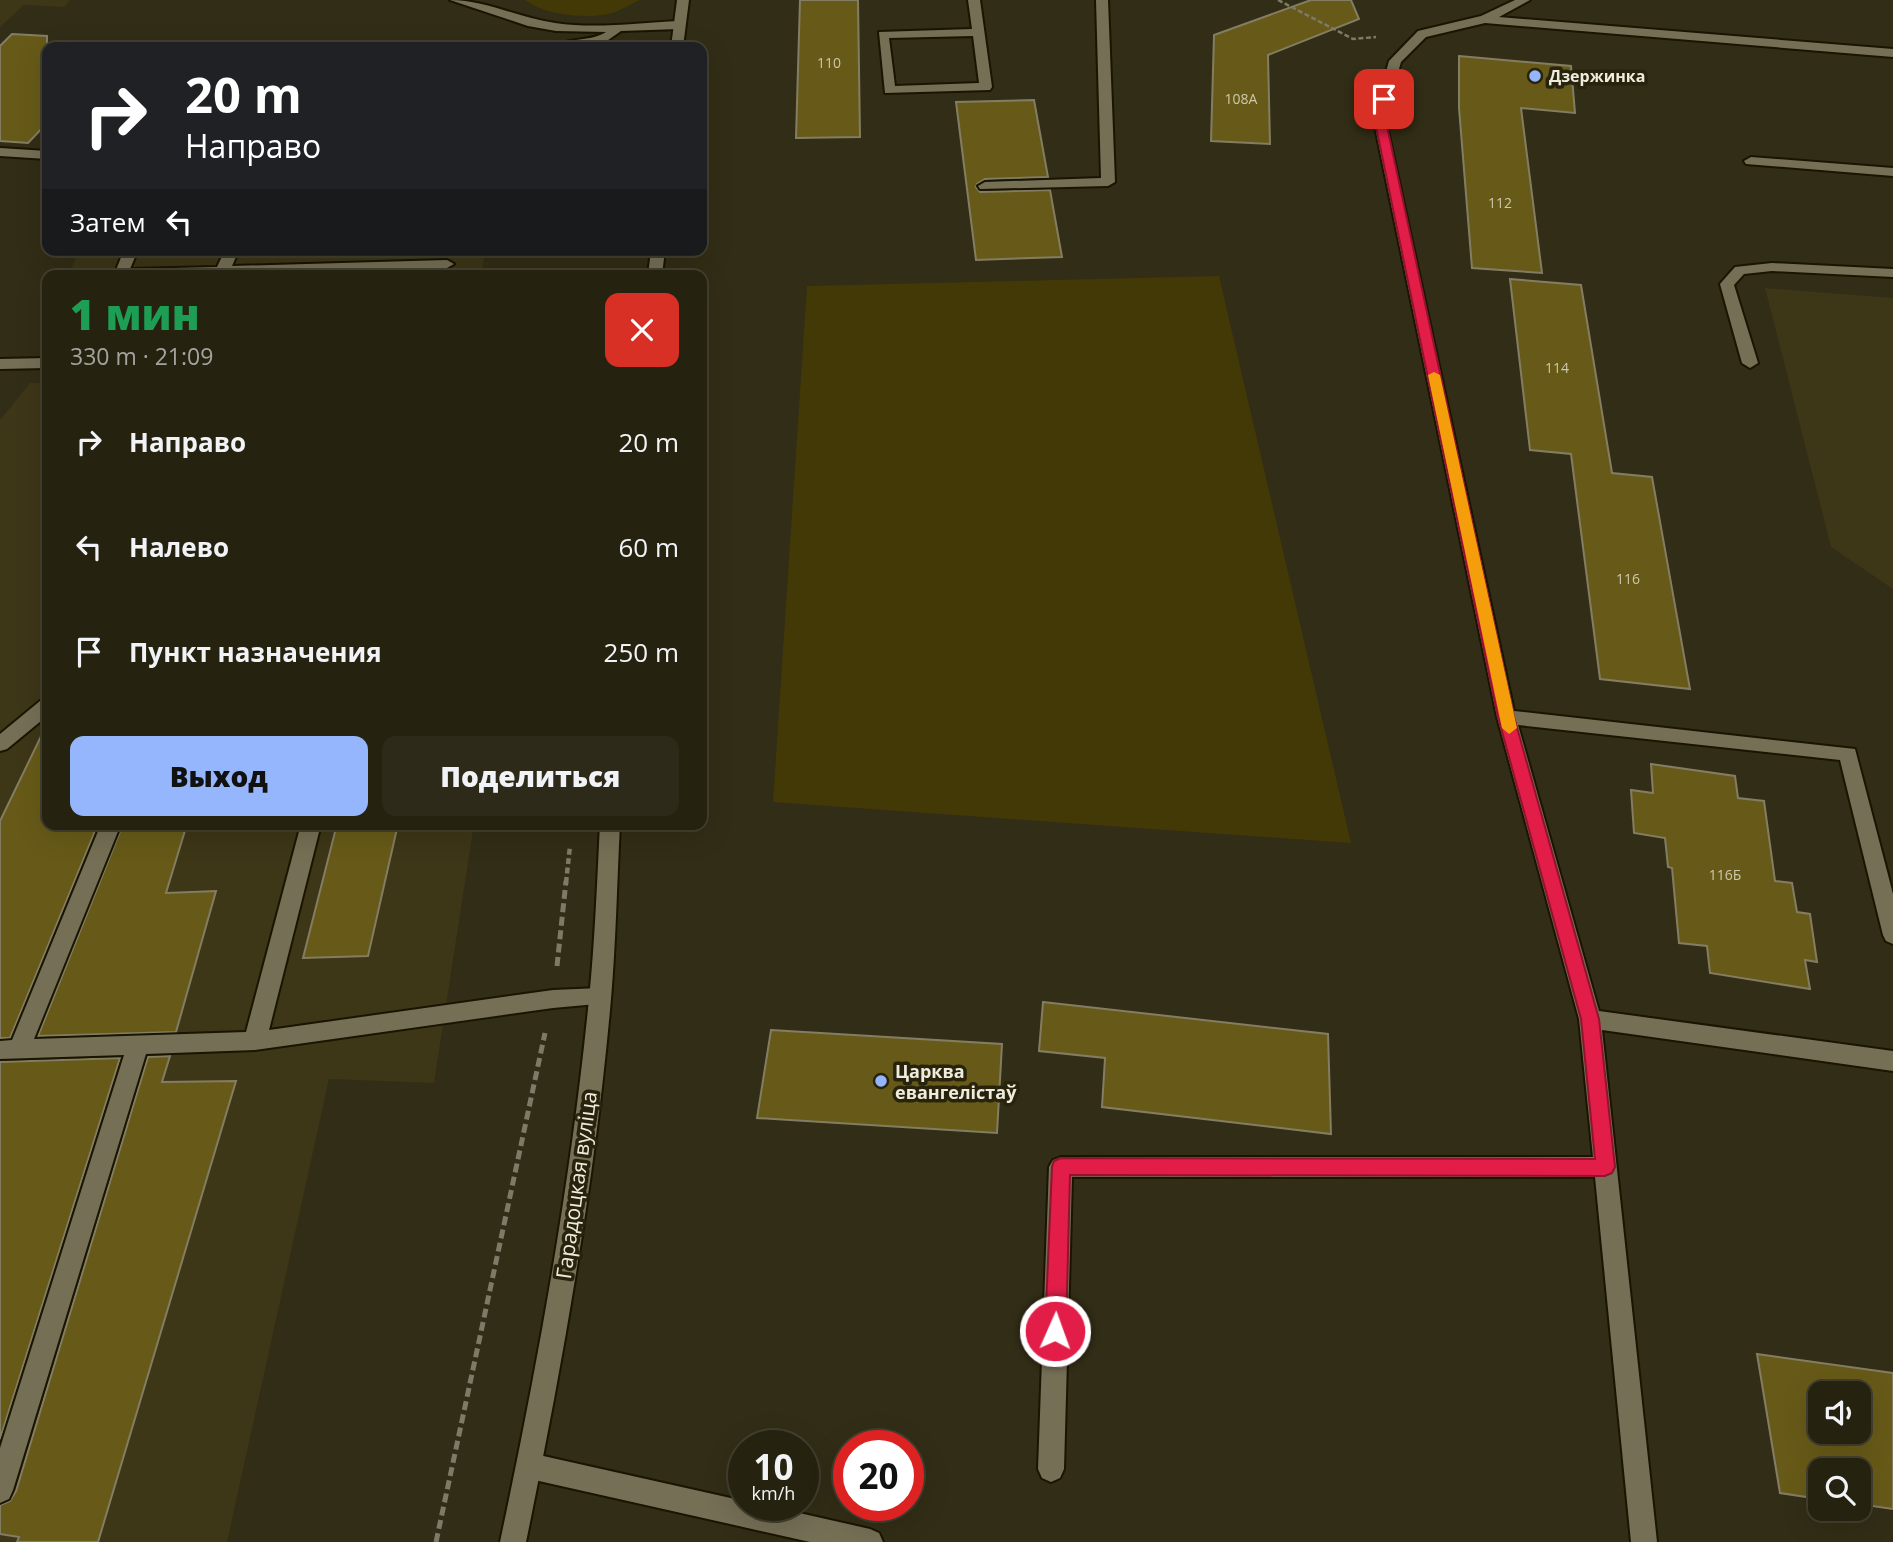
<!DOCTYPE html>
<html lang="ru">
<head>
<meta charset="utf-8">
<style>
	body { margin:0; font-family:"Open Sans",sans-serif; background:#2e2a19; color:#f1f3f6; height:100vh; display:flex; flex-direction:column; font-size:26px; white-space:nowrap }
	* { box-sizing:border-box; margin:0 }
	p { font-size:23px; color:#a4a49f }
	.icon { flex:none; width:38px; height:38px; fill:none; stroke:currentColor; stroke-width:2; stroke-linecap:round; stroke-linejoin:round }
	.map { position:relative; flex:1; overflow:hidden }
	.drawer { position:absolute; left:42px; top:270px; width:665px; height:560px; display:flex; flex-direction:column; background:#262210; border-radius:14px; box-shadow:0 7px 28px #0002,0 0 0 2px #423f30 }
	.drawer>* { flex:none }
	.hud { position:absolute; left:42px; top:42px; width:665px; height:214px; border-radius:14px; box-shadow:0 7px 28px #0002,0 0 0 2px #423f30; background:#202124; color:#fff; overflow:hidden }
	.buttons { position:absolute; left:1808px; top:1381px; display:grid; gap:14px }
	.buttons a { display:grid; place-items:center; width:63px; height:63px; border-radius:14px; background:#262210; box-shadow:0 7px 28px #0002,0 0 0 2px #423f30; font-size:35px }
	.speed { position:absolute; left:728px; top:1430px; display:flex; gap:14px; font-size:35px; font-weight:700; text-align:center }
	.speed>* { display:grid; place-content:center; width:91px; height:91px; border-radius:50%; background:#262210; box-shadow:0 7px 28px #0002,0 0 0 2px #423f30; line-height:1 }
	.speed small { font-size:18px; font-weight:400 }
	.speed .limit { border:10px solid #d22; background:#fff; color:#111 }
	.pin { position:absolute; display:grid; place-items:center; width:60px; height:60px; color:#fff; margin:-30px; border-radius:14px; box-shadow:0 4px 10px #0006 }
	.me { position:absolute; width:77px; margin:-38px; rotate:2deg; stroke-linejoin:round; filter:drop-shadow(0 0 5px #0008) }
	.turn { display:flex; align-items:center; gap:24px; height:147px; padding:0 28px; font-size:32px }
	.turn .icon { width:91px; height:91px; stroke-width:2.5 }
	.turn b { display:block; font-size:49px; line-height:60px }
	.then { display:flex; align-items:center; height:66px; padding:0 28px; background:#0003; gap:14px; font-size:26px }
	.round { display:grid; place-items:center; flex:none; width:74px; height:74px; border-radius:14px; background:#2e2a19 }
	.overview { display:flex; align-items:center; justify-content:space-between; height:119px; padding:0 28px }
	h1 { font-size:42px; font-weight:800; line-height:52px; color:#1e9e55 }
	.action { display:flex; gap:14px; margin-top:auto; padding:14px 28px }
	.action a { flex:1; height:80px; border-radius:14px; background:#95b6fd; color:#111; font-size:28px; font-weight:800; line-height:80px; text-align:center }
	.action a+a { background:#2e2a19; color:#f1f3f6 }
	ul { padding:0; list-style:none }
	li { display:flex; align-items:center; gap:21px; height:105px; padding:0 28px }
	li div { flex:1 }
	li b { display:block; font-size:26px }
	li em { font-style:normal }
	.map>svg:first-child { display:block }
	.built { fill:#3d3617 }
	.green { fill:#433907 }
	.building { fill:#675a18; stroke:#837d63; stroke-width:2; fill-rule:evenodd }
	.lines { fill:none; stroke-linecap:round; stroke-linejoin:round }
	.service-casing { stroke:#1a1501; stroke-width:4 }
	.tertiary-casing { stroke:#1a1501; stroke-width:4 }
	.path-far2 { stroke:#7e7a67; stroke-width:2.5; stroke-dasharray:5 2.5; stroke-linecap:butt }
	.path-far1 { stroke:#7e7a67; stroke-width:4.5; stroke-dasharray:6 3.5; stroke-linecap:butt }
	.path { stroke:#7e7a67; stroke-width:5; stroke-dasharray:9 4.5; stroke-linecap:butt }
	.service { fill:#756f56; fill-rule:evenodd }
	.tertiary { fill:#756f56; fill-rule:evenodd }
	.route { fill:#e11d48; stroke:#92132f; stroke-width:2 }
	.slow { fill:#f59e0b }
	.poi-dot { fill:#95b6fd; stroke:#28230c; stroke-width:2.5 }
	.labels { text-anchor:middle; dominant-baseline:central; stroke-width:7; stroke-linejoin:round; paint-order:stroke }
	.number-label { font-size:14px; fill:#cdc8ac }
	.far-poi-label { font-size:16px; font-weight:bold; fill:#efecde; stroke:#28230c; text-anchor:start }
	.poi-label { font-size:18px; font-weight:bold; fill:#efecde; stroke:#28230c; text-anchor:start }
	.near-street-label { font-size:21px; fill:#efecde; stroke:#28230c }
</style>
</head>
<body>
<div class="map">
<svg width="1893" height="1542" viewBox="0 0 1893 1542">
	<rect width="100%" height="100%" fill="#322d16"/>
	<g class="built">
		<path d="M 0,0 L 70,0 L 64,7 L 24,5 L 0,27 Z"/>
		<path d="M 79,250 L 486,250 L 481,273 L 475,275 L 69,275 Z"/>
		<path d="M 1765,288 L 1893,298 L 1893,589 L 1831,547 Z"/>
		<path d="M 30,383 L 47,383 L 47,824 L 474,824 L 434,1083 L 329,1079 L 227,1542 L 0,1542 L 0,420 Z"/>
	</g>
	<g class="green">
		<path d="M 525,0 L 640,0 C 630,4 619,12 608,14 C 584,19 545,15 525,0 Z"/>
		<path d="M 1219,276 L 1351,843 L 773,802 L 807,286 Z"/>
	</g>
	<g class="building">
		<path d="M 800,0 L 858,0 L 860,137 L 796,138 Z"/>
		<path d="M 1311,0 L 1351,0 L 1359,19 L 1268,55 L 1270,144 L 1211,141 L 1214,35 Z"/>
		<path d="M 12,34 L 47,36 L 47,123 L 28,143 L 0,141 L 0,46 Z"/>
		<path d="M 1459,56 L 1571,66 L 1575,113 L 1521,108 L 1542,273 L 1472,268 L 1459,108 Z"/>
		<path d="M 1034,100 L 1048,177 L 985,179 L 977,184 L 976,187 L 980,192 L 1050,190 L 1062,257 L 976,260 L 956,102 Z"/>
		<path d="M 1510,279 L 1581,285 L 1612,473 L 1652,477 L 1690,689 L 1600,679 L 1571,454 L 1530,450 Z"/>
		<path d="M 47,724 L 47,824 L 98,824 L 10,1038 L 0,1038 L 0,821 Z"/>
		<path d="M 1651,764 L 1735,776 L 1738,798 L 1764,801 L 1775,881 L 1792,883 L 1797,912 L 1810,914 L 1817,962 L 1805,960 L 1810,989 L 1710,973 L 1707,946 L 1679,943 L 1672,868 L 1668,867 L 1665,838 L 1634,833 L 1631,790 L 1653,793 Z"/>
		<path d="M 123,824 L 187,824 L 166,893 L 216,891 L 176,1032 L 38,1036 Z"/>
		<path d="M 337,824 L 398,824 L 368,956 L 303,958 Z"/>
		<path d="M 1043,1002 L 1328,1034 L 1331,1134 L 1102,1107 L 1105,1058 L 1039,1051 Z"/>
		<path d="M 771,1030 L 1002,1044 L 997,1133 L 757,1118 Z"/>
		<path d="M 170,1056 L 162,1082 L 236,1081 L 98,1542 L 17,1542 L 19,1537 L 0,1534 L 0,1505 L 10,1501 L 16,1491 L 148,1057 Z"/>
		<path d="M 120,1058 L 0,1439 L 0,1062 Z"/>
		<path d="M 1757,1354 L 1893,1373 L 1893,1509 L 1858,1504 L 1858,1470 L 1820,1470 L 1820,1499 L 1780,1493 ZM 1820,1393 L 1858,1393 L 1858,1432 L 1820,1432 Z"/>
	</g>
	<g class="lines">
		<defs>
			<g id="service">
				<path d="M 450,0 C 486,0 519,18 555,23 C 595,29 638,23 679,21 L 685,25 L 679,29 L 621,31 L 601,45 L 555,47 C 568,37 591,42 606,32 L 556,31 L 528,26 Z"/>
				<path d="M 968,0 L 980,0 L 992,87 L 990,90 L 885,93 L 879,32 L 972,29 ZM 973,36 L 979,83 L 895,86 L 889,38 Z"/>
				<path d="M 1096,0 L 1108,0 L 1115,182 L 1108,186 L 980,189 L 978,186 L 985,182 L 1101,178 Z"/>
				<path d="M 1515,0 L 1530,0 L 1499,17 L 1893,49 L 1893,57 L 1485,23 L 1426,37 L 1401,62 L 1385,117 L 1514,711 L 1855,749 L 1893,894 L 1893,944 L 1886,941 L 1883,935 L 1840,760 L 1518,725 L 1599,1011 L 1893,1051 L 1893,1071 L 1602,1030 L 1657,1542 L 1631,1542 L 1595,1177 L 1072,1177 L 1064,1469 L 1060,1478 L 1051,1482 L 1042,1478 L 1038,1469 L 1049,1167 L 1053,1160 L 1061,1157 L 1593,1157 L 1579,1019 L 1497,717 L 1373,117 L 1389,61 L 1418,31 L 1481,16 Z"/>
				<path d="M 0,148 L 47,151 L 47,159 L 0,156 Z"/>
				<path d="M 1751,157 L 1893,168 L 1893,176 L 1746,164 L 1744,161 Z"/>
				<path d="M 124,250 L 138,250 L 130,269 L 217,267 L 225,250 L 239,250 L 232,266 L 447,260 L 454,264 L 447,268 L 237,275 L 114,275 Z"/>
				<path d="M 1772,263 L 1893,269 L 1893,277 L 1772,271 L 1744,274 L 1734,285 L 1758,363 L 1750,368 L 1742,363 L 1720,284 L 1735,267 Z"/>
				<path d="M 47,358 L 47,368 L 0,369 L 0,359 Z"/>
				<path d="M 47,699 L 47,716 L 7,749 L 0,751 L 0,734 L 40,701 Z"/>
				<path d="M 101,824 L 121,824 L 34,1039 L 246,1032 L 301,824 L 321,824 L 269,1030 L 553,990 L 600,988 L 608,991 L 611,997 L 608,1003 L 553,1008 L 255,1050 L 146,1054 L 13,1490 L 9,1499 L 0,1503 L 0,1448 L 124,1055 L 0,1059 L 0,1041 L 12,1040 Z"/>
				<path d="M 530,1453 L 744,1501 L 744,1505 L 764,1505 L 870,1529 L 879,1533 L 883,1542 L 810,1542 L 530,1479 L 521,1475 L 517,1466 L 521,1457 Z"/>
			</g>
			<g id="tertiary">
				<path d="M 677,0 L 689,0 L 683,47 L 671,47 Z"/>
				<path d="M 651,250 L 665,250 L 662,275 L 648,275 Z"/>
				<path d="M 600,824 L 620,824 C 617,882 616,941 611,999 C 595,1181 563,1362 526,1542 L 500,1542 C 538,1363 571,1182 589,999 C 595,941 597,882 600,824 Z"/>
			</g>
		</defs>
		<use href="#service" class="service-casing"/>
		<use href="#tertiary" class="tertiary-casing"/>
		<path class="path-far2" d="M 1278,0 L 1353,39 L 1376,37"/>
		<path class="path-far1" d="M 566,883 L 570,846"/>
		<g class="path">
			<path d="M 557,966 L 566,881"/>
			<path d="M 436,1542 L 545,1033"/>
		</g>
		<use href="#service" class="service"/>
		<use href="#tertiary" class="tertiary"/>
	</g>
	<path class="route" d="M 1384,95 L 1390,99 L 1385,117 L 1514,717 L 1599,1019 L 1615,1167 L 1612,1173 L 1605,1176 L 1070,1175 L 1066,1331 L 1063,1338 L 1055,1341 L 1048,1338 L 1045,1331 L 1052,1167 L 1054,1161 L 1061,1158 L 1595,1159 L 1581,1019 L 1498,717 L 1374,117 L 1379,99 Z"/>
	<path class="slow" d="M 1434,372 L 1440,375 L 1517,728 L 1509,734 L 1502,728 L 1428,375 Z"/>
	<g class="poi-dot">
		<circle cx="1535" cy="76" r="7"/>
		<circle cx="881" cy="1081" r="7"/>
	</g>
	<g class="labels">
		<g class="number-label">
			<text x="829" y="62">110</text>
			<text x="1241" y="98">108А</text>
			<text x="1500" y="202">112</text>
			<text x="1557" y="367">114</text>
			<text x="1628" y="578">116</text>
			<text x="1725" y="874">116Б</text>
		</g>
		<g class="far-poi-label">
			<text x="1549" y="76">Дзержинка</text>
		</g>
		<g class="poi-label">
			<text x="895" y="1071">Царква<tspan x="895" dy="21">евангелістаў</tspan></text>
		</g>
		<g class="near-street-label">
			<text transform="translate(576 1185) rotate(-82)">Гарадоцкая вуліца</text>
		</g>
	</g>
</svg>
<div class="buttons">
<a><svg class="icon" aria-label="sound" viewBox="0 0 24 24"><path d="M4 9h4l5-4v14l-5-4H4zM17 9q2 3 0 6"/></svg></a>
<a><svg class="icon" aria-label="search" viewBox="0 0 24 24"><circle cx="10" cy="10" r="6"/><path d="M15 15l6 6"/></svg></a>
</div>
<div class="speed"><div>10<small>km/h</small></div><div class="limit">20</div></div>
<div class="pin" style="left:1384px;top:99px;background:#d93025"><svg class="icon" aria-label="arrive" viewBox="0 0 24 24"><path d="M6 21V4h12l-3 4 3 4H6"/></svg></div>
<svg class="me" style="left:1055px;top:1331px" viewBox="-20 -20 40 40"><circle r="17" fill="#e11d48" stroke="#fff" stroke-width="3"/><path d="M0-11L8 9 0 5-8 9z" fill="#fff"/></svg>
<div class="hud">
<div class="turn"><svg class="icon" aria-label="right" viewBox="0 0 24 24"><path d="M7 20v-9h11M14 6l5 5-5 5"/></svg><div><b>20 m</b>Направо</div></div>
<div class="then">Затем<svg class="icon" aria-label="left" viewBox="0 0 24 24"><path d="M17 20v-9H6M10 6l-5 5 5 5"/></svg></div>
</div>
<section class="drawer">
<div class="overview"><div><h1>1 мин</h1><p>330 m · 21:09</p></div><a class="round" style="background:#d93025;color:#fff"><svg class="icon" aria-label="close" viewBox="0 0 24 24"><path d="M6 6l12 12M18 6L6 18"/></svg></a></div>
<ul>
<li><svg class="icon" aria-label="right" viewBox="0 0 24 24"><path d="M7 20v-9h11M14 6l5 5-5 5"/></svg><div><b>Направо</b></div><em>20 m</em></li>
<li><svg class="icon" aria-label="left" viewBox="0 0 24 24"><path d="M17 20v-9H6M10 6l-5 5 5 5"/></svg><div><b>Налево</b></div><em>60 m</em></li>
<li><svg class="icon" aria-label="arrive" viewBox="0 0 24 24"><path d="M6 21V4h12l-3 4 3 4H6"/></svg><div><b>Пункт назначения</b></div><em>250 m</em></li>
</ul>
<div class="action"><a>Выход</a><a>Поделиться</a></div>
</section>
</div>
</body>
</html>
